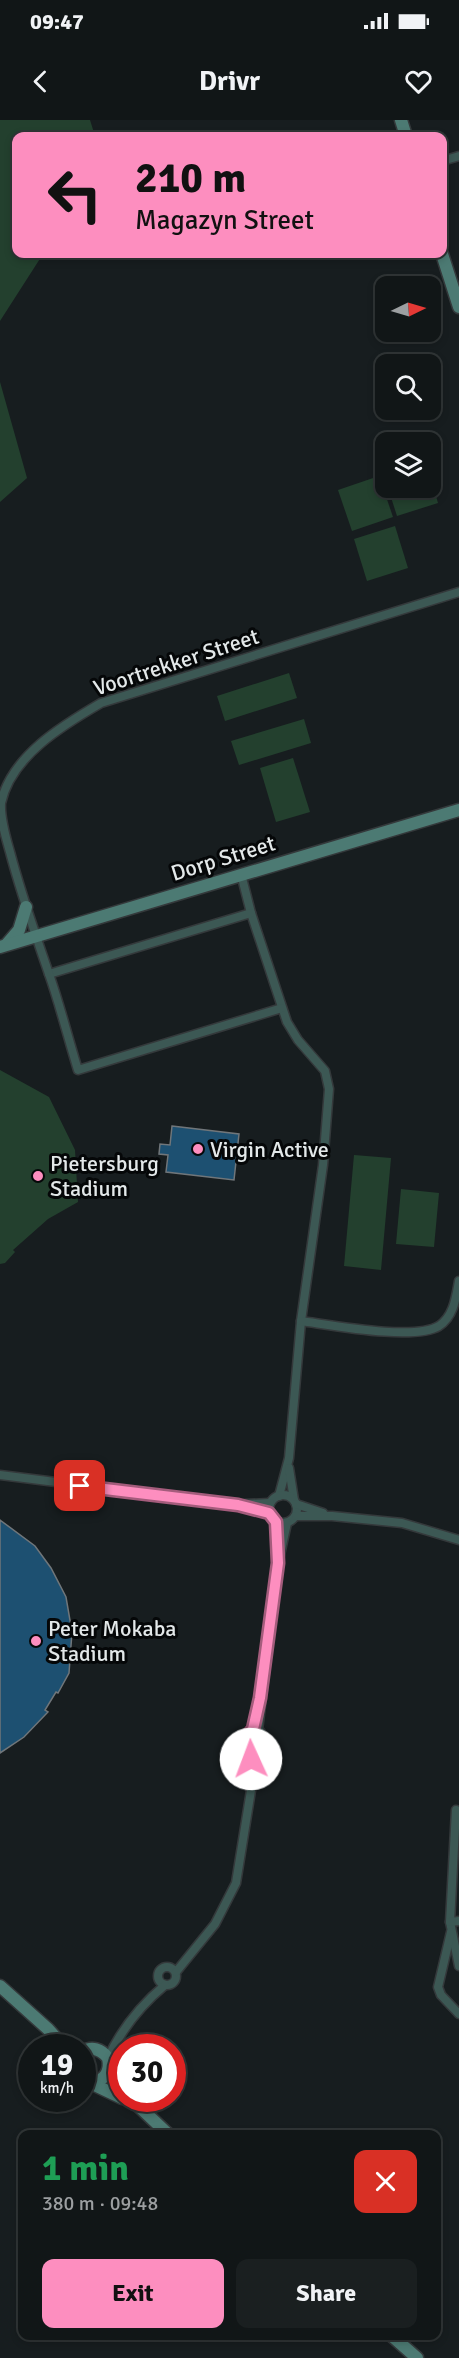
<!DOCTYPE html>
<html lang="en">
<head>
<meta charset="utf-8">
<style>
	body { margin:0; font-family:Signika,sans-serif; background:#1a1f20; color:#f1f3f6; height:100vh; display:flex; flex-direction:column; font-size:22px; white-space:nowrap }
	* { box-sizing:border-box; margin:0 }
	p { font-size:20px; color:#9c9fa1 }
	.icon { flex:none; width:33px; height:33px; fill:none; stroke:currentColor; stroke-width:2; stroke-linecap:round; stroke-linejoin:round }
	.map { position:relative; flex:1; overflow:hidden }
	.panel { position:absolute; left:18px; top:2010px; width:423px; height:210px; display:flex; flex-direction:column; background:#111617; border-radius:12px; box-shadow:0 3px 9px #0003,0 0 0 2px #303536 }
	.panel>* { flex:none }
	.hud { position:absolute; left:12px; top:12px; width:435px; height:126px; border-radius:12px; box-shadow:0 3px 9px #0003,0 0 0 2px #303536; background:#fd8ebf; color:#111; overflow:hidden }
	.needle { width:39px; rotate:85deg }
	.tools { position:absolute; left:375px; top:156px; display:grid; gap:12px }
	.tools a { display:grid; place-items:center; width:66px; height:66px; border-radius:12px; background:#111617; box-shadow:0 3px 9px #0003,0 0 0 2px #303536; font-size:30px }
	.speed { position:absolute; left:18px; top:1914px; display:flex; gap:12px; font-size:30px; font-weight:700; text-align:center }
	.speed>* { display:grid; place-content:center; width:78px; height:78px; border-radius:50%; background:#111617; box-shadow:0 3px 9px #0003,0 0 0 2px #303536; line-height:1 }
	.speed small { font-size:15px; font-weight:400 }
	.speed .limit { border:9px solid #d22; background:#fff; color:#111 }
	.pin { position:absolute; display:grid; place-items:center; width:51px; height:51px; color:#fff; margin:-26px; border-radius:12px; box-shadow:0 3px 9px #0006 }
	.me { position:absolute; width:66px; margin:-33px; rotate:358deg; stroke-linejoin:round; filter:drop-shadow(0 0 4px #0008) }
	.turn { display:flex; align-items:center; gap:21px; height:126px; padding:0 24px; font-size:27px }
	.turn .icon { width:78px; height:78px; stroke-width:2.5 }
	.turn b { display:block; font-size:42px; line-height:51px }
	.round { display:grid; place-items:center; flex:none; width:63px; height:63px; border-radius:12px; background:#1a1f20 }
	.summary { display:flex; align-items:center; justify-content:space-between; height:102px; padding:0 24px }
	h1 { font-size:36px; font-weight:800; line-height:45px; color:#1e9e55 }
	.cta { display:flex; gap:12px; margin-top:auto; padding:12px 24px }
	.cta a { flex:1; height:69px; border-radius:12px; background:#fd8ebf; color:#111; font-size:24px; font-weight:800; line-height:69px; text-align:center }
	.cta a+a { background:#1a1f20; color:#f1f3f6 }
	.status { display:flex; justify-content:space-between; align-items:center; height:42px; padding:0 30px; background:#111617; direction:ltr }
	.status svg { height:16px; fill:currentColor }
	header { display:flex; justify-content:space-between; align-items:center; height:78px; padding:0 24px; background:#111617; font-size:27px; font-weight:800 }
	.map>svg:first-child { display:block }
	.green { fill:#23402e }
	.building { fill:#1d5071; stroke:#70767a; stroke-width:1.5 }
	.lines { fill:none; stroke-linecap:round; stroke-linejoin:round }
	.street-casing { stroke:#34393b; stroke-width:11 }
	.secondary-casing { stroke:#34393b; stroke-width:15 }
	.street { stroke:#3c5854; stroke-width:8 }
	.secondary { stroke:#4c7a73; stroke-width:12 }
	.route-casing { stroke:#a45c7c; stroke-width:15 }
	.route { stroke:#fd8ebf; stroke-width:10 }
	.poi-dot { fill:#fd8ebf; stroke:#050708; stroke-width:2 }
	.labels { text-anchor:middle; dominant-baseline:central; stroke-width:6; stroke-linejoin:round; paint-order:stroke }
	.street-label { font-size:22px; fill:#e3e8e9; stroke:#050708 }
	.poi-label { font-size:22px; fill:#e3e8e9; stroke:#050708; text-anchor:start }
</style>
</head>
<body>
<div class="status"><b>09:47</b><svg viewBox="0 0 49 12"><path d="M0 12V9h3v3zM5 12V6h3v6zM10 12V3h3v9zM15 12V0h3v12zM26 1h20v11H26zM47 4h2v5h-2z"/></svg></div>
<header><svg class="icon" aria-label="back" viewBox="0 0 24 24"><path d="M15 5l-7 7 7 7"/></svg>Drivr<svg class="icon" aria-label="heart" viewBox="0 0 24 24"><path d="M12 20l-8-8c-3-5 5-10 8-4 3-6 11-1 8 4z"/></svg></header>
<div class="map">
<svg width="459" height="2238" viewBox="0 0 459 2238">
	<rect width="100%" height="100%" fill="#171d1f"/>
	<g class="green">
		<path d="M 0,0 L 90,0 L 95,16 L 16,16 L 16,134 L 43,134 L 0,201 Z"/>
		<path d="M 0,262 L 27,358 L 0,382 Z"/>
		<path d="M 379,356 L 393,397 L 352,411 L 338,370 Z"/>
		<path d="M 431,359 L 438,383 L 397,396 L 388,368 L 430,368 Z"/>
		<path d="M 395,406 L 408,448 L 367,461 L 354,419 Z"/>
		<path d="M 289,553 L 297,578 L 225,601 L 217,576 Z"/>
		<path d="M 304,599 L 311,623 L 239,645 L 231,621 Z"/>
		<path d="M 293,638 L 310,692 L 276,702 L 260,648 Z"/>
		<path d="M 0,950 L 49,977 L 75,1030 L 78,1082 L 48,1099 L 13,1130 L 15,1132 L 5,1143 L 0,1144 Z"/>
		<path d="M 354,1035 L 391,1038 L 381,1150 L 344,1146 Z"/>
		<path d="M 401,1069 L 439,1073 L 434,1127 L 396,1124 Z"/>
	</g>
	<g class="building">
		<path d="M 172,1006 L 239,1014 L 234,1060 L 166,1052 L 168,1035 L 159,1034 L 160,1024 L 170,1025 Z"/>
		<path d="M 0,1400 L 35,1426 L 51,1448 L 66,1477 L 72,1512 L 69,1553 L 58,1573 L 56,1572 L 45,1590 L 48,1592 L 24,1617 L 0,1633 Z"/>
	</g>
	<g class="lines">
		<defs>
			<g id="street">
				<path d="M 442,41 L 459,36"/>
				<path d="M 241,754 L 251,793 L 287,902 L 298,920 L 325,951 L 329,969 L 323,1045 L 301,1201 L 289,1338 L 279,1376"/>
				<path d="M 49,854 L 251,793"/>
				<path d="M 282,888 L 78,950 C 68,918 60,885 49,854 C 35,813 21,774 10,732 C 6,718 0,699 1,683 C 11,636 63,605 101,583 L 459,472"/>
				<path d="M 301,1201 C 331,1205 414,1221 439,1206 C 454,1196 456,1177 459,1161"/>
				<path d="M 289,1348 L 294,1380"/>
				<path d="M 0,1355 L 238,1385 L 269,1393"/>
				<circle cx="283" cy="1389" r="14"/>
				<path d="M 245,1384 L 270,1383"/>
				<path d="M 296,1384 L 323,1393"/>
				<path d="M 296,1396 L 332,1396 L 402,1403 L 459,1420"/>
				<path d="M 276,1402 L 277,1431"/>
				<circle cx="255" cy="1616" r="7"/>
				<path d="M 258,1610 L 278,1444 L 287,1403"/>
				<path d="M 456,1690 L 450,1802 L 459,1846"/>
				<path d="M 450,1802 L 459,1801"/>
				<path d="M 451,1812 L 438,1867 L 441,1875 L 459,1894"/>
				<circle cx="167" cy="1856" r="9"/>
				<path d="M 176,1852 L 215,1804 L 236,1763 L 259,1621"/>
				<path d="M 108,1938 C 121,1910 141,1885 165,1865"/>
			</g>
			<g id="secondary">
				<path d="M 401,0 L 406,16"/>
				<path d="M 442,134 L 459,187"/>
				<path d="M 7,824 L 19,810 L 26,787"/>
				<path d="M 0,827 L 459,690"/>
				<path d="M 0,1866 L 48,1909 L 65,1928"/>
				<path d="M 82,1932 C 92,1926 101,1929 108,1938 C 111,1952 105,1960 91,1963"/>
				<path d="M 108,1951 L 122,1968"/>
				<path d="M 82,1959 L 122,1978"/>
				<path d="M 130,1978 L 168,2014"/>
				<path d="M 392,2216 L 417,2238"/>
			</g>
		</defs>
		<use href="#street" class="street-casing"/>
		<use href="#secondary" class="secondary-casing"/>
		<use href="#street" class="street"/>
		<use href="#secondary" class="secondary"/>
	</g>
	<g class="lines">
		<defs>
			<path id="route" d="M 80,1366 L 238,1385 L 269,1393 L 276,1402 L 278,1443 L 260,1578 L 253,1609 L 248,1615 L 251,1639"/>
		</defs>
		<use href="#route" class="route-casing"/>
		<use href="#route" class="route"/>
	</g>
	<g class="poi-dot">
		<circle cx="198" cy="1029" r="6"/>
		<circle cx="38" cy="1056" r="6"/>
		<circle cx="36" cy="1521" r="6"/>
	</g>
	<g class="labels">
		<g class="street-label">
			<text transform="translate(176 542) rotate(-18)">Voortrekker Street</text>
			<text transform="translate(223 738) rotate(-17)">Dorp Street</text>
		</g>
		<g class="poi-label">
			<text x="210" y="1029">Virgin Active</text>
			<text x="50" y="1043">Pietersburg<tspan x="50" dy="25">Stadium</tspan></text>
			<text x="48" y="1508">Peter Mokaba<tspan x="48" dy="25">Stadium</tspan></text>
		</g>
	</g>
</svg>
<div class="tools">
<a><svg class="needle" viewBox="-14 -14 28 28"><path d="M0-13l5 13h-10z" fill="#e53935"/><path d="M0 13l5-13h-10z" fill="#9c9fa1"/></svg></a>
<a><svg class="icon" aria-label="search" viewBox="0 0 24 24"><circle cx="10" cy="10" r="6"/><path d="M15 15l6 6"/></svg></a>
<a><svg class="icon" aria-label="layers" viewBox="0 0 24 24"><path d="M12 4l9 5-9 5-9-5zM3 14l9 5 9-5"/></svg></a>
</div>
<div class="speed"><div>19<small>km/h</small></div><div class="limit">30</div></div>
<div class="pin" style="left:80px;top:1366px;background:#d93025"><svg class="icon" aria-label="arrive" viewBox="0 0 24 24"><path d="M6 21V4h12l-3 4 3 4H6"/></svg></div>
<svg class="me" style="left:251px;top:1639px" viewBox="-20 -20 40 40"><circle r="19" fill="#fff"/><path d="M0-13L10 11 0 6-10 11z" fill="#fd8ebf"/></svg>
<div class="hud">
<div class="turn"><svg class="icon" aria-label="left" viewBox="0 0 24 24"><path d="M17 20v-9H6M10 6l-5 5 5 5"/></svg><div><b>210 m</b>Magazyn Street</div></div>
</div>
<section class="panel">
<div class="summary"><div><h1>1 min</h1><p>380 m · 09:48</p></div><a class="round" style="background:#d93025;color:#fff"><svg class="icon" aria-label="close" viewBox="0 0 24 24"><path d="M6 6l12 12M18 6L6 18"/></svg></a></div>
<div class="cta"><a>Exit</a><a>Share</a></div>
</section>
</div>
</body>
</html>
